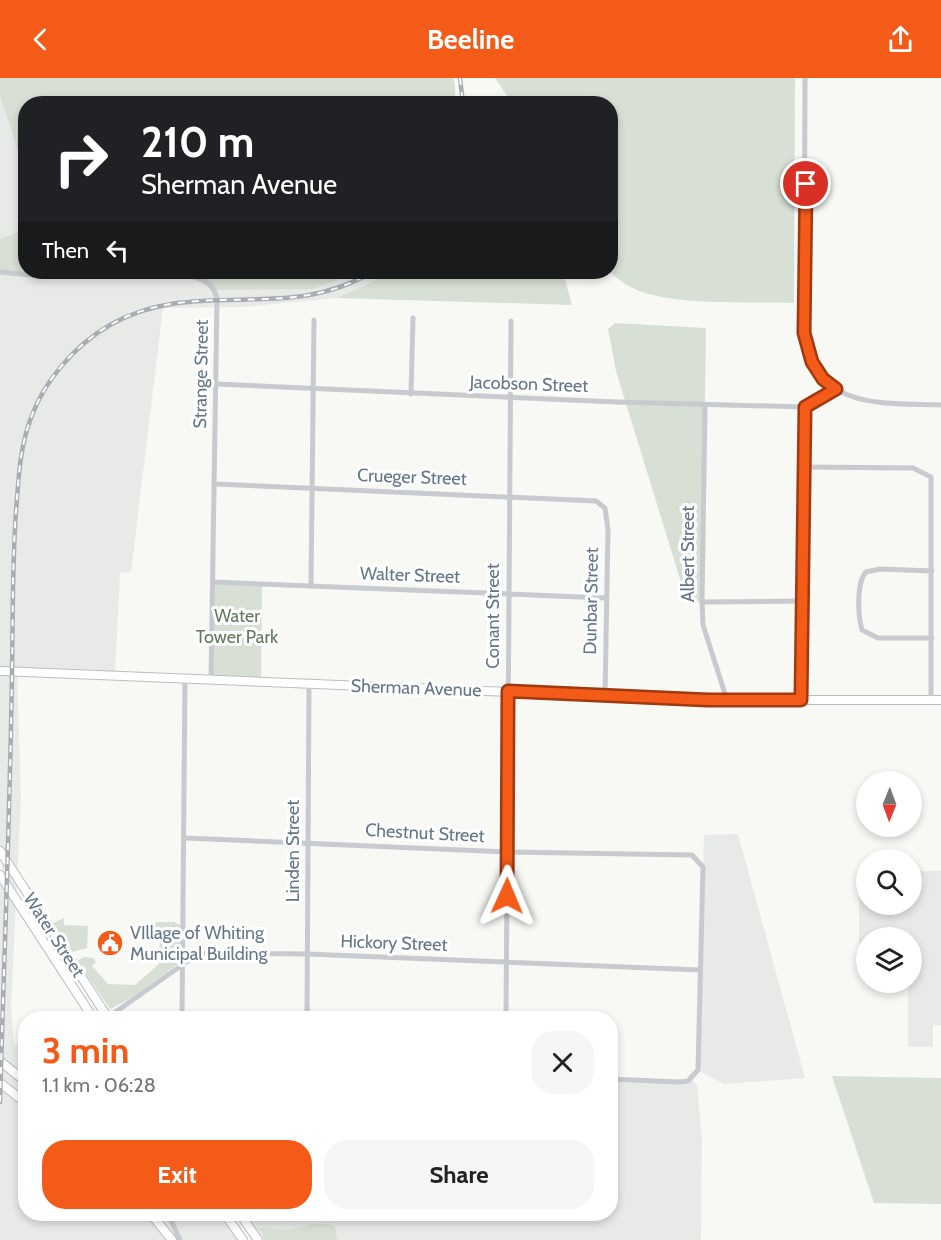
<!DOCTYPE html>
<html lang="en">
<head>
<meta charset="utf-8">
<style>
	body { margin:0; font-family:Cabin,sans-serif; background:#f6f6f6; color:#222; height:100vh; display:flex; flex-direction:column; font-size:22px; white-space:nowrap }
	* { box-sizing:border-box; margin:0 }
	p { font-size:20px; color:#767676 }
	.icon { flex:none; width:33px; height:33px; fill:none; stroke:currentColor; stroke-width:2; stroke-linecap:round; stroke-linejoin:round }
	.map { position:relative; flex:1; overflow:hidden }
	.drawer { position:absolute; left:18px; top:933px; width:600px; height:210px; display:flex; flex-direction:column; background:#fff; border-radius:24px; box-shadow:0 3px 9px #0003 }
	.drawer>* { flex:none }
	.guide { position:absolute; left:18px; top:18px; width:600px; height:183px; border-radius:24px; box-shadow:0 3px 9px #0003; background:#202124; color:#fff; overflow:hidden }
	.needle { width:39px; rotate:181deg }
	.controls { position:absolute; left:856px; top:693px; display:grid; gap:12px }
	.controls a { display:grid; place-items:center; width:66px; height:66px; border-radius:50%; background:#fff; box-shadow:0 3px 9px #0003; font-size:30px }
	.pin { position:absolute; display:grid; place-items:center; width:51px; height:51px; color:#fff; margin:-26px; border:3px solid #fff; border-radius:50%; box-shadow:0 2px 6px #0007 }
	.me { position:absolute; width:66px; margin:-33px; rotate:1deg; stroke-linejoin:round; filter:drop-shadow(0 0 4px #0008) }
	.turn { display:flex; align-items:center; gap:21px; height:126px; padding:0 24px; font-size:27px }
	.turn .icon { width:78px; height:78px; stroke-width:2.5 }
	.turn b { display:block; font-size:42px; line-height:51px }
	.then { display:flex; align-items:center; height:57px; padding:0 24px; background:#0003; gap:12px; font-size:22px }
	.round { display:grid; place-items:center; flex:none; width:63px; height:63px; border-radius:24px; background:#f6f6f6 }
	.headline { display:flex; align-items:center; justify-content:space-between; height:102px; padding:0 24px }
	h1 { font-size:36px; font-weight:800; line-height:45px; color:#f45a18 }
	.cta { display:flex; gap:12px; margin-top:auto; padding:12px 24px }
	.cta a { flex:1; height:69px; border-radius:24px; background:#f45a18; color:#fff; font-size:24px; font-weight:800; line-height:69px; text-align:center }
	.cta a+a { background:#f6f6f6; color:#222 }
	header { display:flex; justify-content:space-between; align-items:center; height:78px; padding:0 24px; background:#f45a18; color:#fff; font-size:27px; font-weight:800 }
	.map>svg:first-child { display:block }
	.built { fill:#e8eae8 }
	.green { fill:#d8e0d5 }
	.lines { fill:none; stroke-linecap:round; stroke-linejoin:round }
	.secondary-casing { stroke:#b9bec3; stroke-width:10 }
	.street { stroke:#c7cbcf; stroke-width:5 }
	.secondary { stroke:#fff; stroke-width:8 }
	.rail-casing { stroke:#a7adb3; stroke-width:4.5 }
	.rail { stroke:#fff; stroke-width:2; stroke-dasharray:7; stroke-linecap:butt }
	.route-casing { stroke:#9f3a10; stroke-width:15 }
	.route { stroke:#f45a18; stroke-width:10 }
	.labels { text-anchor:middle; dominant-baseline:central; stroke-width:6; stroke-linejoin:round; paint-order:stroke }
	.street-label { font-size:18px; fill:#647689; stroke:#fff }
	.park-label { font-size:18px; fill:#637a5f; stroke:#fff }
	.poi-label { font-size:18px; fill:#647689; stroke:#fff; text-anchor:start }
</style>
</head>
<body>
<header><svg class="icon" aria-label="back" viewBox="0 0 24 24"><path d="M15 5l-7 7 7 7"/></svg>Beeline<svg class="icon" aria-label="share" viewBox="0 0 24 24"><path d="M12 15V3M7 8l5-5 5 5M5 13v7h14v-7"/></svg></header>
<div class="map">
<svg width="941" height="1162" viewBox="0 0 941 1162">
	<rect width="100%" height="100%" fill="#f8f8f5"/>
	<g class="built">
		<path d="M 0,19 L 26,92 L 25,151 L 0,161 Z"/>
		<path d="M 0,194 L 179,197 L 314,211 L 359,194 L 389,194 L 369,206 L 336,220 L 245,229 L 163,230 L 131,494 L 120,495 L 115,596 L 17,593 L 21,720 L 11,930 L 14,967 L 25,968 L 26,1136 L 225,1136 L 243,1162 L 0,1162 L 0,817 L 3,778 L 0,773 Z"/>
		<path d="M 738,756 L 805,1000 L 724,1006 L 698,992 L 704,757 Z"/>
		<path d="M 859,793 L 867,793 L 867,826 L 912,826 L 912,793 L 941,793 L 941,947 L 933,947 L 933,969 L 908,969 L 908,907 L 893,906 L 912,904 L 912,860 L 867,860 L 867,879 L 859,879 Z"/>
		<path d="M 692,1000 L 697,1008 L 702,1062 L 701,1162 L 258,1162 L 240,1136 L 610,1136 L 611,1001 L 678,1004 Z"/>
	</g>
	<g class="green">
		<path d="M 0,0 L 454,0 L 456,26 L 26,26 L 25,92 L 0,19 Z"/>
		<path d="M 495,0 L 795,0 L 794,225 C 748,223 690,228 645,215 C 631,211 620,203 610,194 L 610,26 L 512,25 Z"/>
		<path d="M 25,151 L 26,194 L 359,194 L 314,211 L 215,212 L 198,199 L 0,194 L 0,161 Z"/>
		<path d="M 389,194 L 563,194 L 572,227 L 336,220 L 369,206 Z"/>
		<path d="M 615,245 L 706,250 L 702,524 L 687,524 L 616,293 L 608,251 Z"/>
		<path d="M 213,504 L 262,506 L 261,603 L 211,600 Z"/>
		<path d="M 64,840 L 64,847 L 88,848 L 87,870 L 72,874 L 53,845 Z"/>
		<path d="M 158,844 L 174,844 L 180,847 L 180,880 L 178,886 L 131,920 L 110,931 L 77,883 L 84,879 L 93,880 L 96,884 L 92,888 L 108,906 L 135,907 L 159,886 L 160,854 L 153,852 L 154,845 Z"/>
		<path d="M 832,998 L 941,1000 L 941,1126 L 874,1125 Z"/>
		<path d="M 312,1146 L 327,1146 L 335,1149 L 337,1162 L 265,1162 L 259,1150 L 288,1152 Z"/>
	</g>
	<g class="lines">
		<defs>
			<g id="secondary">
				<path d="M 0,593 L 708,622 L 941,622"/>
				<path d="M 0,773 L 108,940"/>
				<path d="M 0,797 L 93,940"/>
				<path d="M 0,983 L 26,1004"/>
				<path d="M 0,1005 L 26,1025"/>
				<path d="M 151,1136 L 172,1162"/>
				<path d="M 225,1136 L 243,1162"/>
				<path d="M 240,1136 L 258,1162"/>
			</g>
		</defs>
		<use href="#secondary" class="secondary-casing"/>
		<g class="street">
			<path d="M 805,0 L 804,255 C 816,332 879,325 941,327"/>
			<path d="M 0,194 L 31,197 L 189,198 C 203,200 214,206 217,221 L 211,600"/>
			<path d="M 216,306 L 616,324 L 805,329 L 827,319 L 835,311"/>
			<path d="M 411,316 L 413,240"/>
			<path d="M 705,327 L 702,524 L 703,547 L 727,622"/>
			<path d="M 804,389 L 913,390 L 931,399 L 931,622"/>
			<path d="M 215,406 L 596,423 L 605,430 L 608,452 L 605,617"/>
			<path d="M 213,504 L 605,520"/>
			<path d="M 311,508 L 314,242"/>
			<path d="M 702,524 L 802,523"/>
			<path d="M 932,560 L 878,560 L 862,552 C 858,538 856,505 866,494 L 880,491 L 932,493"/>
			<path d="M 801,622 L 805,329"/>
			<path d="M 185,760 L 507,774 L 692,777 L 703,789 L 698,992 L 688,1003 L 678,1004 L 610,1001"/>
			<path d="M 107,940 L 199,875 L 307,876 L 700,892"/>
			<path d="M 182,940 L 185,599"/>
			<path d="M 307,940 L 309,605"/>
			<path d="M 506,940 L 511,243"/>
			<path d="M 168,1136 L 180,1162"/>
		</g>
		<use href="#secondary" class="secondary"/>
		<defs>
			<g id="rail">
				<path d="M 460,0 L 463,26"/>
				<path d="M 0,1024 C 4,881 10,737 12,594 C 13,536 12,478 17,420 C 19,393 21,366 31,340 C 44,303 75,267 110,247 C 196,198 286,246 372,194"/>
			</g>
		</defs>
		<use href="#rail" class="rail-casing"/>
		<use href="#rail" class="rail"/>
	</g>
	<g class="lines">
		<defs>
			<path id="route" d="M 507,818 L 508,613 L 708,622 L 801,622 L 805,329 L 836,311 L 823,301 L 812,284 L 804,255 L 806,106"/>
		</defs>
		<use href="#route" class="route-casing"/>
		<use href="#route" class="route"/>
	</g>
	<defs>
		<symbol id="civic-disc" viewBox="-11 -11 22 22"><circle r="9.5" fill="#f45a18" stroke="#fff"/><path d="M-.6-6.5H3V-4.5H.6V-3L4-1V1h2V6H-6V1h2V-1L-.6-3ZM-1.2 2.5V6h2.4V2.5Z" fill="#fff"/></symbol>
	</defs>
	<g fill-rule="evenodd">
		<use href="#civic-disc" x="95" y="850" width="30" height="30"/>
	</g>
	<g class="labels">
		<g class="street-label">
			<text transform="translate(201 296) rotate(-89)">Strange Street</text>
			<text transform="translate(529 306) rotate(2)">Jacobson Street</text>
			<text transform="translate(412 399) rotate(2)">Crueger Street</text>
			<text transform="translate(688 476) rotate(-90)">Albert Street</text>
			<text transform="translate(410 497) rotate(2)">Walter Street</text>
			<text transform="translate(591 523) rotate(-89)">Dunbar Street</text>
			<text transform="translate(493 538) rotate(-90)">Conant Street</text>
			<text transform="translate(416 610) rotate(2)">Sherman Avenue</text>
			<text transform="translate(425 755) rotate(3)">Chestnut Street</text>
			<text transform="translate(293 773) rotate(-90)">Linden Street</text>
			<text transform="translate(54 857) rotate(57)">Water Street</text>
			<text transform="translate(394 865) rotate(2)">Hickory Street</text>
		</g>
		<g class="park-label">
			<text x="237" y="538">Water<tspan x="237" dy="21">Tower Park</tspan></text>
		</g>
		<g class="poi-label">
			<text x="130" y="855">VIllage of Whiting<tspan x="130" dy="21">Municipal Building</tspan></text>
		</g>
	</g>
</svg>
<div class="controls">
<a><svg class="needle" viewBox="-14 -14 28 28"><path d="M0-13l5 13h-10z" fill="#e53935"/><path d="M0 13l5-13h-10z" fill="#767676"/></svg></a>
<a><svg class="icon" aria-label="search" viewBox="0 0 24 24"><circle cx="10" cy="10" r="6"/><path d="M15 15l6 6"/></svg></a>
<a><svg class="icon" aria-label="layers" viewBox="0 0 24 24"><path d="M12 4l9 5-9 5-9-5zM3 14l9 5 9-5"/></svg></a>
</div>
<div class="pin" style="left:806px;top:106px;background:#d93025"><svg class="icon" aria-label="arrive" viewBox="0 0 24 24"><path d="M6 21V4h12l-3 4 3 4H6"/></svg></div>
<svg class="me" style="left:507px;top:818px" viewBox="-20 -20 40 40"><path d="M0-17L14 15 0 8-14 15z" fill="#f45a18" stroke="#fff" stroke-width="4"/></svg>
<div class="guide">
<div class="turn"><svg class="icon" aria-label="right" viewBox="0 0 24 24"><path d="M7 20v-9h11M14 6l5 5-5 5"/></svg><div><b>210 m</b>Sherman Avenue</div></div>
<div class="then">Then<svg class="icon" aria-label="left" viewBox="0 0 24 24"><path d="M17 20v-9H6M10 6l-5 5 5 5"/></svg></div>
</div>
<section class="drawer">
<div class="headline"><div><h1>3 min</h1><p>1.1 km · 06:28</p></div><a class="round"><svg class="icon" aria-label="close" viewBox="0 0 24 24"><path d="M6 6l12 12M18 6L6 18"/></svg></a></div>
<div class="cta"><a>Exit</a><a>Share</a></div>
</section>
</div>
</body>
</html>
